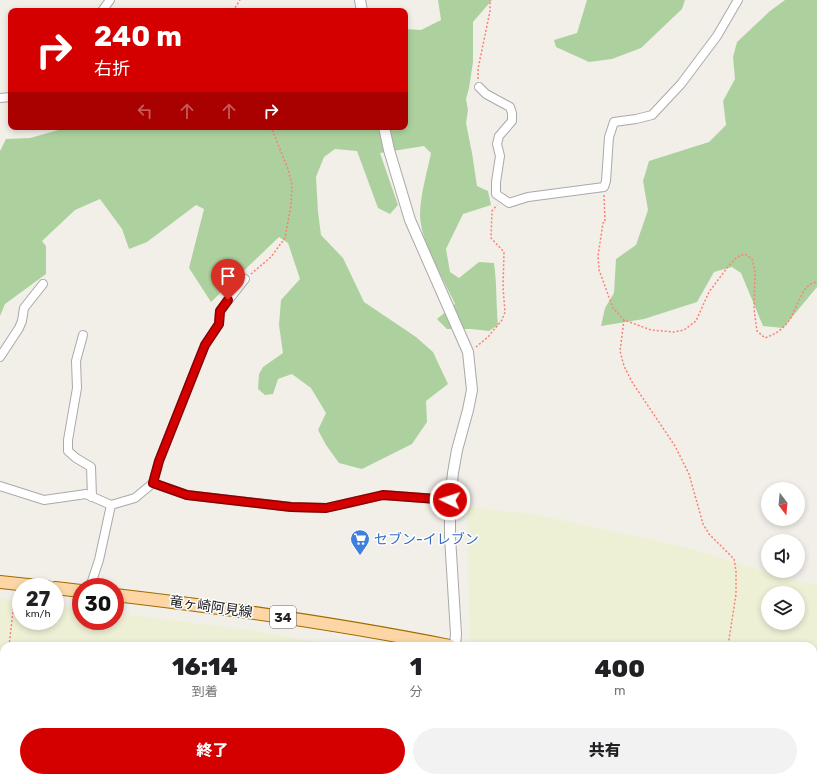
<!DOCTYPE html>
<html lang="ja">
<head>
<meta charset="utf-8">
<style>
	body { margin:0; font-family:Rubik,"Noto Sans JP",sans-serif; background:#f2f2f2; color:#202124; height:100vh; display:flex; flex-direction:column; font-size:15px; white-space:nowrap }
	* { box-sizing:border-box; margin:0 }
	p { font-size:13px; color:#757577 }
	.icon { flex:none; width:22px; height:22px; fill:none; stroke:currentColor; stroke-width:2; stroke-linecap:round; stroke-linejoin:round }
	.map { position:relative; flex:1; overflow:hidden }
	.drawer { position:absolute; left:0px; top:642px; width:817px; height:140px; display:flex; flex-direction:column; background:#fff; border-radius:12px 12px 0 0; box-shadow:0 2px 6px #0003 }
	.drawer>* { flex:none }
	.hud { position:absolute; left:8px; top:8px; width:400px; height:122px; border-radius:8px; box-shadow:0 2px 6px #0003; background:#d40000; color:#fff; overflow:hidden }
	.needle { width:26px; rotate:164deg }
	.tools { position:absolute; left:761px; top:482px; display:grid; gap:8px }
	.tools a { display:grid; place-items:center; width:44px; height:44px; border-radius:50%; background:#fff; box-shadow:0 2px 6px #0003; font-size:20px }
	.speed { position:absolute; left:12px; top:578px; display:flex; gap:8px; font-size:20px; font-weight:700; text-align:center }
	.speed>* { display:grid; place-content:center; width:52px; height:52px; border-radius:50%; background:#fff; box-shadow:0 2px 6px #0003; line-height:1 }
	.speed small { font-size:10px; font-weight:400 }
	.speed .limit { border:6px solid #d22; background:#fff; color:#111 }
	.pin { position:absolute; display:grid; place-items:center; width:34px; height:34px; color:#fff; margin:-41px -17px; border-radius:50% 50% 50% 0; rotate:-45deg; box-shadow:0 0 4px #0007 }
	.pin .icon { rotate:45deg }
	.me { position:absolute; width:44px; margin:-22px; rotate:274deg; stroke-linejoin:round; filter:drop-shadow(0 0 3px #0008) }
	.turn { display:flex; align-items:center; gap:14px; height:84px; padding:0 20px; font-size:18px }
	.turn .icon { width:52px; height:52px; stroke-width:2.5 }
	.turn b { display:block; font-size:28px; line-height:34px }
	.lanes { display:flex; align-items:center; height:38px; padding:0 20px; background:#0003; justify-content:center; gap:20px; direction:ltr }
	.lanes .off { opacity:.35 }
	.eta { display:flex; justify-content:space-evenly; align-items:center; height:68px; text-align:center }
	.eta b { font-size:24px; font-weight:800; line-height:28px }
	.button { display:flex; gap:8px; margin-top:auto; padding:8px 20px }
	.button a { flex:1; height:46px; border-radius:24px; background:#d40000; color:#fff; font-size:16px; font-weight:800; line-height:46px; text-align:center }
	.button a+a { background:#f2f2f2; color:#202124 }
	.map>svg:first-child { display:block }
	.farmland { fill:#eef0d5; fill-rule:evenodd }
	.forest { fill:#add19e }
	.pitch { fill:#88e0be }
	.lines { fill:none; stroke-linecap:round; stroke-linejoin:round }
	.minor-casing { stroke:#a9a9a9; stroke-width:10 }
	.tertiary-casing { stroke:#a9a9a9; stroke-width:12 }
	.primary-casing { stroke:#a06b00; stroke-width:14 }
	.path { stroke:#fa8072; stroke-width:1.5; stroke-dasharray:2 2; stroke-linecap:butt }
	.minor { stroke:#fff; stroke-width:8 }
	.tertiary { stroke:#fff; stroke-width:10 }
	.primary { stroke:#fcd6a4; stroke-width:12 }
	.route-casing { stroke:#8a0000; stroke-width:10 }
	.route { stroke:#d40000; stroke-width:7 }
	.labels { text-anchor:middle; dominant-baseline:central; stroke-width:3; stroke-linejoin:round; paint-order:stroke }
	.shield { fill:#fff; stroke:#646464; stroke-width:1 }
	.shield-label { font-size:13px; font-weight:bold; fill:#222 }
	.shop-label { font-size:14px; fill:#366cbe; stroke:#fff; text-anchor:start }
	.street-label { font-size:14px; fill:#222; stroke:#fff }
</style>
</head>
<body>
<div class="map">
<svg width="817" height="782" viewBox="0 0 817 782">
	<rect width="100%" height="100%" fill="#f2efe9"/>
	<path class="farmland" d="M 467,507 L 533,514 L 685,547 L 798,582 L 817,584 L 817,782 L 0,782 L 0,598 L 21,601 L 21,621 L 55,621 L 55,605 L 81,608 L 81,621 L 115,621 L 115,613 L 257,631 L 338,646 L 4,646 L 4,778 L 813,778 L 813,646 L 470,646 ZM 768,593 L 798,593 L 798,623 L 768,623 Z"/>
	<g class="forest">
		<path d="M 438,0 L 492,0 L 473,22 L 473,62 L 469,88 L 466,99 L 468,110 L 466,123 L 472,153 L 477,186 L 488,191 L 491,205 L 463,214 L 446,249 L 450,272 L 459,278 L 479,262 L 494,263 C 497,284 496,304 498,325 L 489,331 L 471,329 L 447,329 L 437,319 L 455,304 C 444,280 421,243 420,216 C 420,195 427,173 431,153 L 424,146 L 380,153 L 398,205 L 390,214 L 378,208 L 357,151 L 335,149 L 324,157 L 316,177 L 318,212 L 321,235 L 343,258 L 364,302 L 416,337 L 433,352 L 448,384 L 426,401 L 427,422 L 412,444 L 362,469 L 339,463 L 326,445 L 318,430 L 326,413 L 311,388 L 292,374 L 278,379 L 273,394 L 265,395 L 258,389 L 259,374 L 263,367 L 283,353 L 279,325 L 281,300 L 300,279 L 288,243 L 279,237 L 211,302 L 189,268 L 204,209 L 196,205 L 147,242 L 129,249 L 122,229 L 100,199 L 75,210 L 42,241 L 46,246 L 46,274 L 5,304 L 0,316 L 0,151 L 6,139 L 30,138 L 69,127 L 405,127 L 405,29 L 421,30 L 441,20 Z"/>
		<path d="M 587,0 L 685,0 L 682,9 L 641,48 L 612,59 L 589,62 L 556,47 L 554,40 L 577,33 Z"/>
		<path d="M 785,0 L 817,0 L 817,287 L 783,328 L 763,326 L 741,273 L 732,267 L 714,272 L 697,302 L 644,319 L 601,326 L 605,308 L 614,293 L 616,259 L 636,245 L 648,210 L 643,181 L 649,161 L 709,142 L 726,125 L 723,101 L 735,79 L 733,57 L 737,42 L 770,11 Z"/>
	</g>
	<g class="pitch">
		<path d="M 447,778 L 543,778 L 542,782 L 446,782 Z"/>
		<path d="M 561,778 L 656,778 L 655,782 L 560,782 Z"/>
	</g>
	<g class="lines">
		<defs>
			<g id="minor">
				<path d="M 102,11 L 110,0"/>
				<path d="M 479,87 L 486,94 L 510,107 L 512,113 L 512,121 L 499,136 L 497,144 L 500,156 L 496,182 L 496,194 L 509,203 L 528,197 L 604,187 L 606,181 L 609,137 L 614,122 L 636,119 L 652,115 L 681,84 L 717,36 L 738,0"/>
				<path d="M 0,98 L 11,97"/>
				<path d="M 83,335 L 76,361 L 77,388 L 68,440 L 68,451 L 76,458 L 91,467 L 92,497"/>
				<path d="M 0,357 L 19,328 L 22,321 L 24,308 L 43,284"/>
				<path d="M 153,483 L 187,495 L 291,507 L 326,508 L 383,495 L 450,500"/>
				<path d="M 0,486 L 44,500 L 86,494 L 111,505 L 135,498 L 153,483 L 159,461 L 205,345 L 219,324 L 220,311 L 245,279"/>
				<path d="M 90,587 L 99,560 L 111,505"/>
				<path d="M 429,782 L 430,778"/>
			</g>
			<g id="tertiary">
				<path d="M 360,0 L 362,11"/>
				<path d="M 384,127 L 389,150 L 410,220 L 468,352 L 472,390 L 468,410 L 457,450 L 453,473 L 450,500 L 450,537 L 456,634 L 455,646"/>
				<path d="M 813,702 L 817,703"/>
			</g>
			<g id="primary">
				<path d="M 0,582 L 47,587"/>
				<path d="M 55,588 L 81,591"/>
				<path d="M 115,595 C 227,608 339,624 450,646"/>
				<path d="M 731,778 L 738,782"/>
			</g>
		</defs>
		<use href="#minor" class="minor-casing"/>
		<use href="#tertiary" class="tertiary-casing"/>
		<use href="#primary" class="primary-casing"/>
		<g class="path">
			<path d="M 233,11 L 240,0"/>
			<path d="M 478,79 L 478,69 L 490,11 L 490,0"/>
			<path d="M 604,195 L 605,222 L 603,223 L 598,256 L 599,270 L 613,308 L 624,320 L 651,330 L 674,332 L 684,330 L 696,321 L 709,292 L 727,268 L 737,257 L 745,254 L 752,259 L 755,271 L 754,309 L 757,331 L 765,338 C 775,334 782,330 788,322 C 797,311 801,283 817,282"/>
			<path d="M 251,274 L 271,257 L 285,238 L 291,205 L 292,185 L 288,169 L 271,127"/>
			<path d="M 624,320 L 620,351 L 624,366 L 632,382 L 675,446 L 689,474 L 703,524 L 709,534 L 734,559 L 736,571 L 736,594 L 728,646"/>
			<path d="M 476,347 L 488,337 L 502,320 L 505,312 L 503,287 L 504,252 L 491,238 L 492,211 L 497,205"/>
			<path d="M 9,646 L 15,594"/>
			<path d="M 0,729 L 4,694"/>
		</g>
		<use href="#minor" class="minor"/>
		<use href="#tertiary" class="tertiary"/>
		<use href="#primary" class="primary"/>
	</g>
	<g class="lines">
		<defs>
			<path id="route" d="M 228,300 L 220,311 L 219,324 L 205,345 L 195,370 L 159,461 L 153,483 L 187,495 L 291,507 L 326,508 L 383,495 L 450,500"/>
		</defs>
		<use href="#route" class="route-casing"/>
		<use href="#route" class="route"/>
	</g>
	<defs>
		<symbol id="supermarket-pin" viewBox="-11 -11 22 30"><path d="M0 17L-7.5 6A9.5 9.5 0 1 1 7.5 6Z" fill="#3f7fe0" stroke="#fff"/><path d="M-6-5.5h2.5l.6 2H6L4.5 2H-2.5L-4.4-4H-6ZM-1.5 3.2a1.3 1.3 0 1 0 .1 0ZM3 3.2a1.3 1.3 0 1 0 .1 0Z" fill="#fff"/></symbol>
	</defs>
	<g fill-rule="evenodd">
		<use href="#supermarket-pin" x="349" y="528" width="22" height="30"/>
	</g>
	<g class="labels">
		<rect class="shield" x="270" y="606" width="26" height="22" rx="3"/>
		<g class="shield-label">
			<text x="283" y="617">34</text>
		</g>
		<g class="shop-label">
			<text x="374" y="539">セブン-イレブン</text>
		</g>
		<g class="street-label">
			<text transform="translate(211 607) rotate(8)">竜ヶ崎阿見線</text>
		</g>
	</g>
</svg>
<div class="tools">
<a><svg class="needle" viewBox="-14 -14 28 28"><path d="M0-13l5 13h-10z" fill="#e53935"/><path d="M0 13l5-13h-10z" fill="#757577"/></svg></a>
<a><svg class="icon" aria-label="sound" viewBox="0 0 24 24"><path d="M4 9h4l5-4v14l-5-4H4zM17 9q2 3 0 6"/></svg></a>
<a><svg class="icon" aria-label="layers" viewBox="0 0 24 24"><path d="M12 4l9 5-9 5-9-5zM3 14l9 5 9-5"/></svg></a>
</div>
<div class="speed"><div>27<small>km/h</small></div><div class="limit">30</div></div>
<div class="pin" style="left:228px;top:300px;background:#d93025"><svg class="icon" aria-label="arrive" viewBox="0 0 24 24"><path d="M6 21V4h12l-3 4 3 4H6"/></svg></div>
<svg class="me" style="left:450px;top:500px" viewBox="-20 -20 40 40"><circle r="17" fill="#d40000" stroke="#fff" stroke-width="3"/><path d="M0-11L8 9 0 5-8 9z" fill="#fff"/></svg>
<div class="hud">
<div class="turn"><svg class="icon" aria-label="right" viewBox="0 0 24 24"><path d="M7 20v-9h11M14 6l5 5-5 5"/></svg><div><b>240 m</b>右折</div></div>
<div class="lanes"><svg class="icon off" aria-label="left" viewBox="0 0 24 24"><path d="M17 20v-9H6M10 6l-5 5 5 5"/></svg><svg class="icon off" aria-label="ahead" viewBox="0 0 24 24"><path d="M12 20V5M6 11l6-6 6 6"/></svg><svg class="icon off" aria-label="ahead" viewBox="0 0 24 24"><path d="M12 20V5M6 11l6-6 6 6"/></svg><svg class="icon" aria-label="right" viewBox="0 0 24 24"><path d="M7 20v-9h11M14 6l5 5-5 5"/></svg></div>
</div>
<section class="drawer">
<div class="eta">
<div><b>16:14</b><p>到着</p></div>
<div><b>1</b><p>分</p></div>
<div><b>400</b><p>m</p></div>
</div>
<div class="button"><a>終了</a><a>共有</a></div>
</section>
</div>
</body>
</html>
